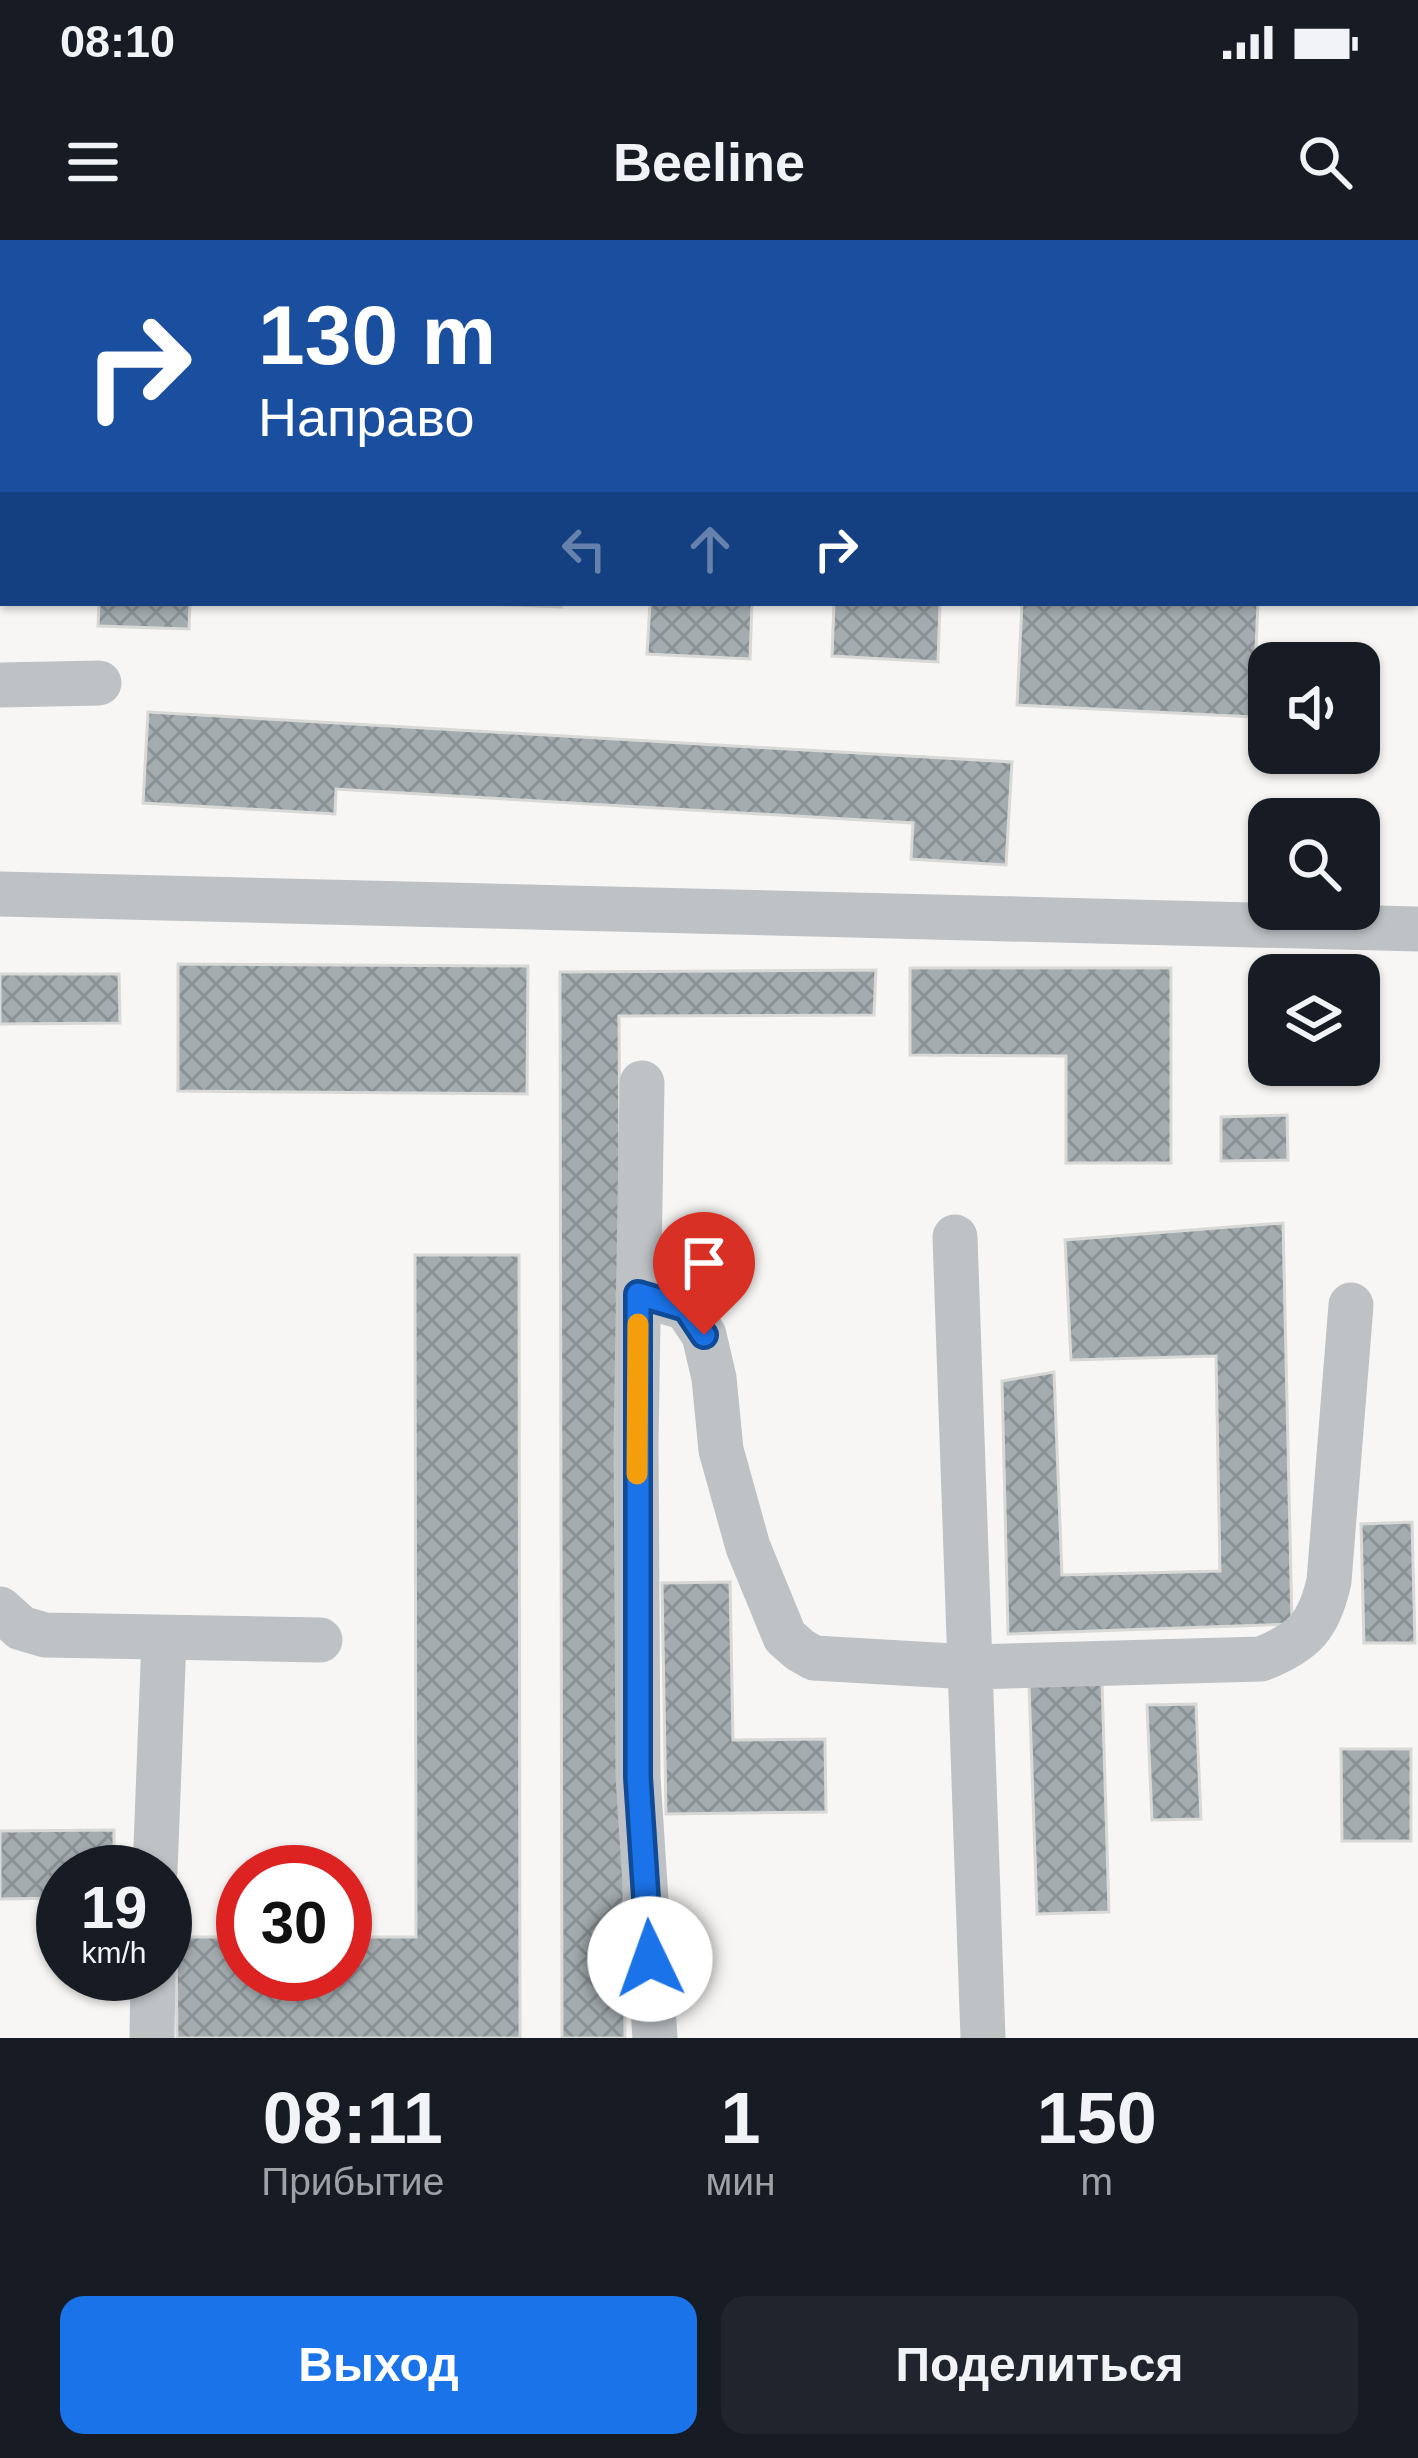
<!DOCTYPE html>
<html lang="ru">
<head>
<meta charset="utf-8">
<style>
	body { margin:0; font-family:Helvetica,sans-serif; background:#20242c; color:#f1f3f6; height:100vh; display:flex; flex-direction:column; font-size:45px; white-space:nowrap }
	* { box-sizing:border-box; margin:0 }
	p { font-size:39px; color:#9ea1a6 }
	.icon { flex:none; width:66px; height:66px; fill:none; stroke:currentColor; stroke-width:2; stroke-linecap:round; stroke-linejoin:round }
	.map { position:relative; height:1798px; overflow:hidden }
	.drawer { display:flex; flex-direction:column; background:#171b24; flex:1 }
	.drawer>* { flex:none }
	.hud { position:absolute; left:0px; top:0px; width:1419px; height:366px; box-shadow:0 3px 9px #0004; background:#1a4fa0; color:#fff; overflow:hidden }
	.fabs { position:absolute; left:1248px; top:402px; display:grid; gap:24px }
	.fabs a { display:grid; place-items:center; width:132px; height:132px; border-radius:24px; background:#171b24; box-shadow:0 3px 9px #0004; font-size:60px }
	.speed { position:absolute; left:36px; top:1605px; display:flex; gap:24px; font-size:60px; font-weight:700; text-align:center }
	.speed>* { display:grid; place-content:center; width:156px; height:156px; border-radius:50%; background:#171b24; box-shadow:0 3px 9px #0004; line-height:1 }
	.speed small { font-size:30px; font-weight:400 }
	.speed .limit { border:18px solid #d22; background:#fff; color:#111 }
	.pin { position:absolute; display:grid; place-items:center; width:102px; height:102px; color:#fff; margin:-123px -51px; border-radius:50% 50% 50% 0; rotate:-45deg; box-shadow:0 0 12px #0007 }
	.pin .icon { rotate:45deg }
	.me { position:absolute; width:132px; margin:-66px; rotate:357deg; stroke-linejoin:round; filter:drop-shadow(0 0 9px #0008) }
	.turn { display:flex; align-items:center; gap:42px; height:252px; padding:0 60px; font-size:54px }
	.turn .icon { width:156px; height:156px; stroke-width:2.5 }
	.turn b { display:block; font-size:84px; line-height:102px }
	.lanes { display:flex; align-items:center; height:114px; padding:0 60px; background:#0003; justify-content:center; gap:60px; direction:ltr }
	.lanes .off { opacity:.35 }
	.eta { display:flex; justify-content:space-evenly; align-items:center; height:204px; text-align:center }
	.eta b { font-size:72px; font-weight:700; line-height:84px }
	.action { display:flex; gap:24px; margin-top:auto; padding:24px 60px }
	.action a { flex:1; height:138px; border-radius:24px; background:#1a73e8; color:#fff; font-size:48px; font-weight:700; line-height:138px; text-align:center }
	.action a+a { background:#20242c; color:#f1f3f6 }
	.status { display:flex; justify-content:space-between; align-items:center; height:84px; padding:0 60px; background:#171b24; direction:ltr }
	.status svg { height:33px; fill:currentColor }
	header { display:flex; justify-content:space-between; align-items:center; height:156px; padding:0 60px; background:#171b24; font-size:54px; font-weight:700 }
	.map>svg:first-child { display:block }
	.building { fill:url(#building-cross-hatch); stroke:#d8d8d6; stroke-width:3 }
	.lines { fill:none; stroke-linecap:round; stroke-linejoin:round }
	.minor { stroke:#bec2c5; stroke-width:45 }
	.rail { stroke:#9ea5a9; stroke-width:9; stroke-dasharray:18 9; stroke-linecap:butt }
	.route-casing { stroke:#114b97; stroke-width:30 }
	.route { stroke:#1a73e8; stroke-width:21 }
	.slow { stroke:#f59e0b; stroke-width:21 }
</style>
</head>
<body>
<div class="status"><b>08:10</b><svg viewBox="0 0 49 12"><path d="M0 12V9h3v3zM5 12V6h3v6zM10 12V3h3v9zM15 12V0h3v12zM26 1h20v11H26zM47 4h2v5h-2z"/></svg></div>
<header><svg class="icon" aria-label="menu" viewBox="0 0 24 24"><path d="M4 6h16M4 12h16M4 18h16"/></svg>Beeline<svg class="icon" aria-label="search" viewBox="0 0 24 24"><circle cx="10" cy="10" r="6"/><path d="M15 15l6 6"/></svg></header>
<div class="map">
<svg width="1418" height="1798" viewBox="0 0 1418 1798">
	<defs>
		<pattern id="building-cross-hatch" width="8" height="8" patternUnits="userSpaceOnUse" patternTransform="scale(3)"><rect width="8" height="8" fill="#a4acb0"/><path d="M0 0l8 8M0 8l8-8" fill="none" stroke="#8a9195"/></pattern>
	</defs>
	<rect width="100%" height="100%" fill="#f7f6f4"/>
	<g class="building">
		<path d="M 538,0 L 1161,0 L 537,3 Z"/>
		<rect x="1358" y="0" width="52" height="3"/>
		<path d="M 99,363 L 190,363 L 189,389 L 98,386 Z"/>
		<path d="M 463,363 L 561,363 L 561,367 Z"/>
		<path d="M 650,363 L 752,363 L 750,419 L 647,414 Z"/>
		<path d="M 834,363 L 940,363 L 938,422 L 832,416 Z"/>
		<path d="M 1022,363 L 1258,363 L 1253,477 L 1017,465 Z"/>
		<path d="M 148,472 L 1012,522 L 1006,625 L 911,619 L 913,583 L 336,549 L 335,574 L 143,563 Z"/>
		<path d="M 178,724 L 528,726 L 527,854 L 178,851 Z"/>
		<path d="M 910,728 L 1171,728 L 1171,923 L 1066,923 L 1066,816 L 910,815 Z"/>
		<path d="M 876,730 L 874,775 L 619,776 L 625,1798 L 562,1798 L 560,732 Z"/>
		<path d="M 0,734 L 119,734 L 120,783 L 0,784 Z"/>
		<path d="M 1287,875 L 1288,920 L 1221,921 L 1221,877 Z"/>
		<path d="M 1283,983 L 1292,1384 L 1008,1394 L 1002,1141 L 1054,1132 L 1062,1335 L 1220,1331 L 1216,1116 L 1071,1120 L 1065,1000 Z"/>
		<path d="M 415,1015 L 519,1015 L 520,1798 L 177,1798 L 176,1697 L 243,1697 L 243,1734 L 345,1734 L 345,1697 L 416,1697 Z"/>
		<path d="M 1412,1282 L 1415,1403 L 1364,1403 L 1361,1284 Z"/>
		<path d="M 730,1342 L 733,1500 L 825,1499 L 826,1572 L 666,1574 L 662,1343 Z"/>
		<path d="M 1102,1442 L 1109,1672 L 1037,1674 L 1029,1444 Z"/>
		<path d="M 1196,1464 L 1201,1579 L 1152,1580 L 1147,1465 Z"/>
		<path d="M 1341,1509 L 1411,1509 L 1411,1601 L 1342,1601 Z"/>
		<path d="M 114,1590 L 114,1632 L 63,1632 L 63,1658 L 0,1659 L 0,1591 Z"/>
	</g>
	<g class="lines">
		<g class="minor">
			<path d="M 1259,3 L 1259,0"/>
			<path d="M 0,445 L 99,443"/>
			<path d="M 0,654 L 1418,689"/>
			<path d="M 642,843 L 636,1202 L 638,1537 L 655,1798"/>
			<path d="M 955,997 L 983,1798"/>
			<path d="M 638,1054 L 686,1068 L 704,1095 L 714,1138 L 721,1210 L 748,1307 L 785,1397 L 800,1410 L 814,1418 L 970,1427 L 1261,1419 C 1304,1402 1319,1386 1329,1341 L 1351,1065"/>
			<path d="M 0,1369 L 21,1388 L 45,1395 L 320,1400"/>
			<path d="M 155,1632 L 164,1399"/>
			<path d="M 152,1798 L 153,1734"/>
		</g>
		<path class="rail" d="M 0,77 L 3,78"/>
	</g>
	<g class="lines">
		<defs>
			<path id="route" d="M 650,1719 L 638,1537 L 638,1054 L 686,1068 L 704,1095"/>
		</defs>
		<use href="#route" class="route-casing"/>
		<use href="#route" class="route"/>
		<path class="slow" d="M 637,1234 L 638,1084"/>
	</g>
</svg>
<div class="fabs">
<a><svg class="icon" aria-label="sound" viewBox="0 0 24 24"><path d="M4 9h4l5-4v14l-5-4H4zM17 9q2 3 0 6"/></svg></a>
<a><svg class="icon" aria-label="search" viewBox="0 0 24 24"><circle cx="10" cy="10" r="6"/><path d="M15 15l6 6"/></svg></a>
<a><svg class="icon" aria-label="layers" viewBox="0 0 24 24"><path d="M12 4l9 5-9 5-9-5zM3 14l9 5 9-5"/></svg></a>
</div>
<div class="speed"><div>19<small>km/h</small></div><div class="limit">30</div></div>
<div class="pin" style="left:704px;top:1095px;background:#d93025"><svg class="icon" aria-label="arrive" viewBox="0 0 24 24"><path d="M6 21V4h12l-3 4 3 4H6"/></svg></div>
<svg class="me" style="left:650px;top:1719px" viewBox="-20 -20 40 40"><circle r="19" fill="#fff"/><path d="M0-13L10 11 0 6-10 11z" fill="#1a73e8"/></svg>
<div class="hud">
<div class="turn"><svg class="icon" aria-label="right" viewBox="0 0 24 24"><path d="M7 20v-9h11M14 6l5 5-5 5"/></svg><div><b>130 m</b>Направо</div></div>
<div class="lanes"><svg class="icon off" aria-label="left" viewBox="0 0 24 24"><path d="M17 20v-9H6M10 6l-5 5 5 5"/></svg><svg class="icon off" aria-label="ahead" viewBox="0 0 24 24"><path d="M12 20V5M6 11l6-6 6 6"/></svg><svg class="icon" aria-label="right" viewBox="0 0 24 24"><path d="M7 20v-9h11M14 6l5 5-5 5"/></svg></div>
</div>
</div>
<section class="drawer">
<div class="eta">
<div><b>08:11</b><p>Прибытие</p></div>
<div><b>1</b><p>мин</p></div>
<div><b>150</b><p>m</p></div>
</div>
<div class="action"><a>Выход</a><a>Поделиться</a></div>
</section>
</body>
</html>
